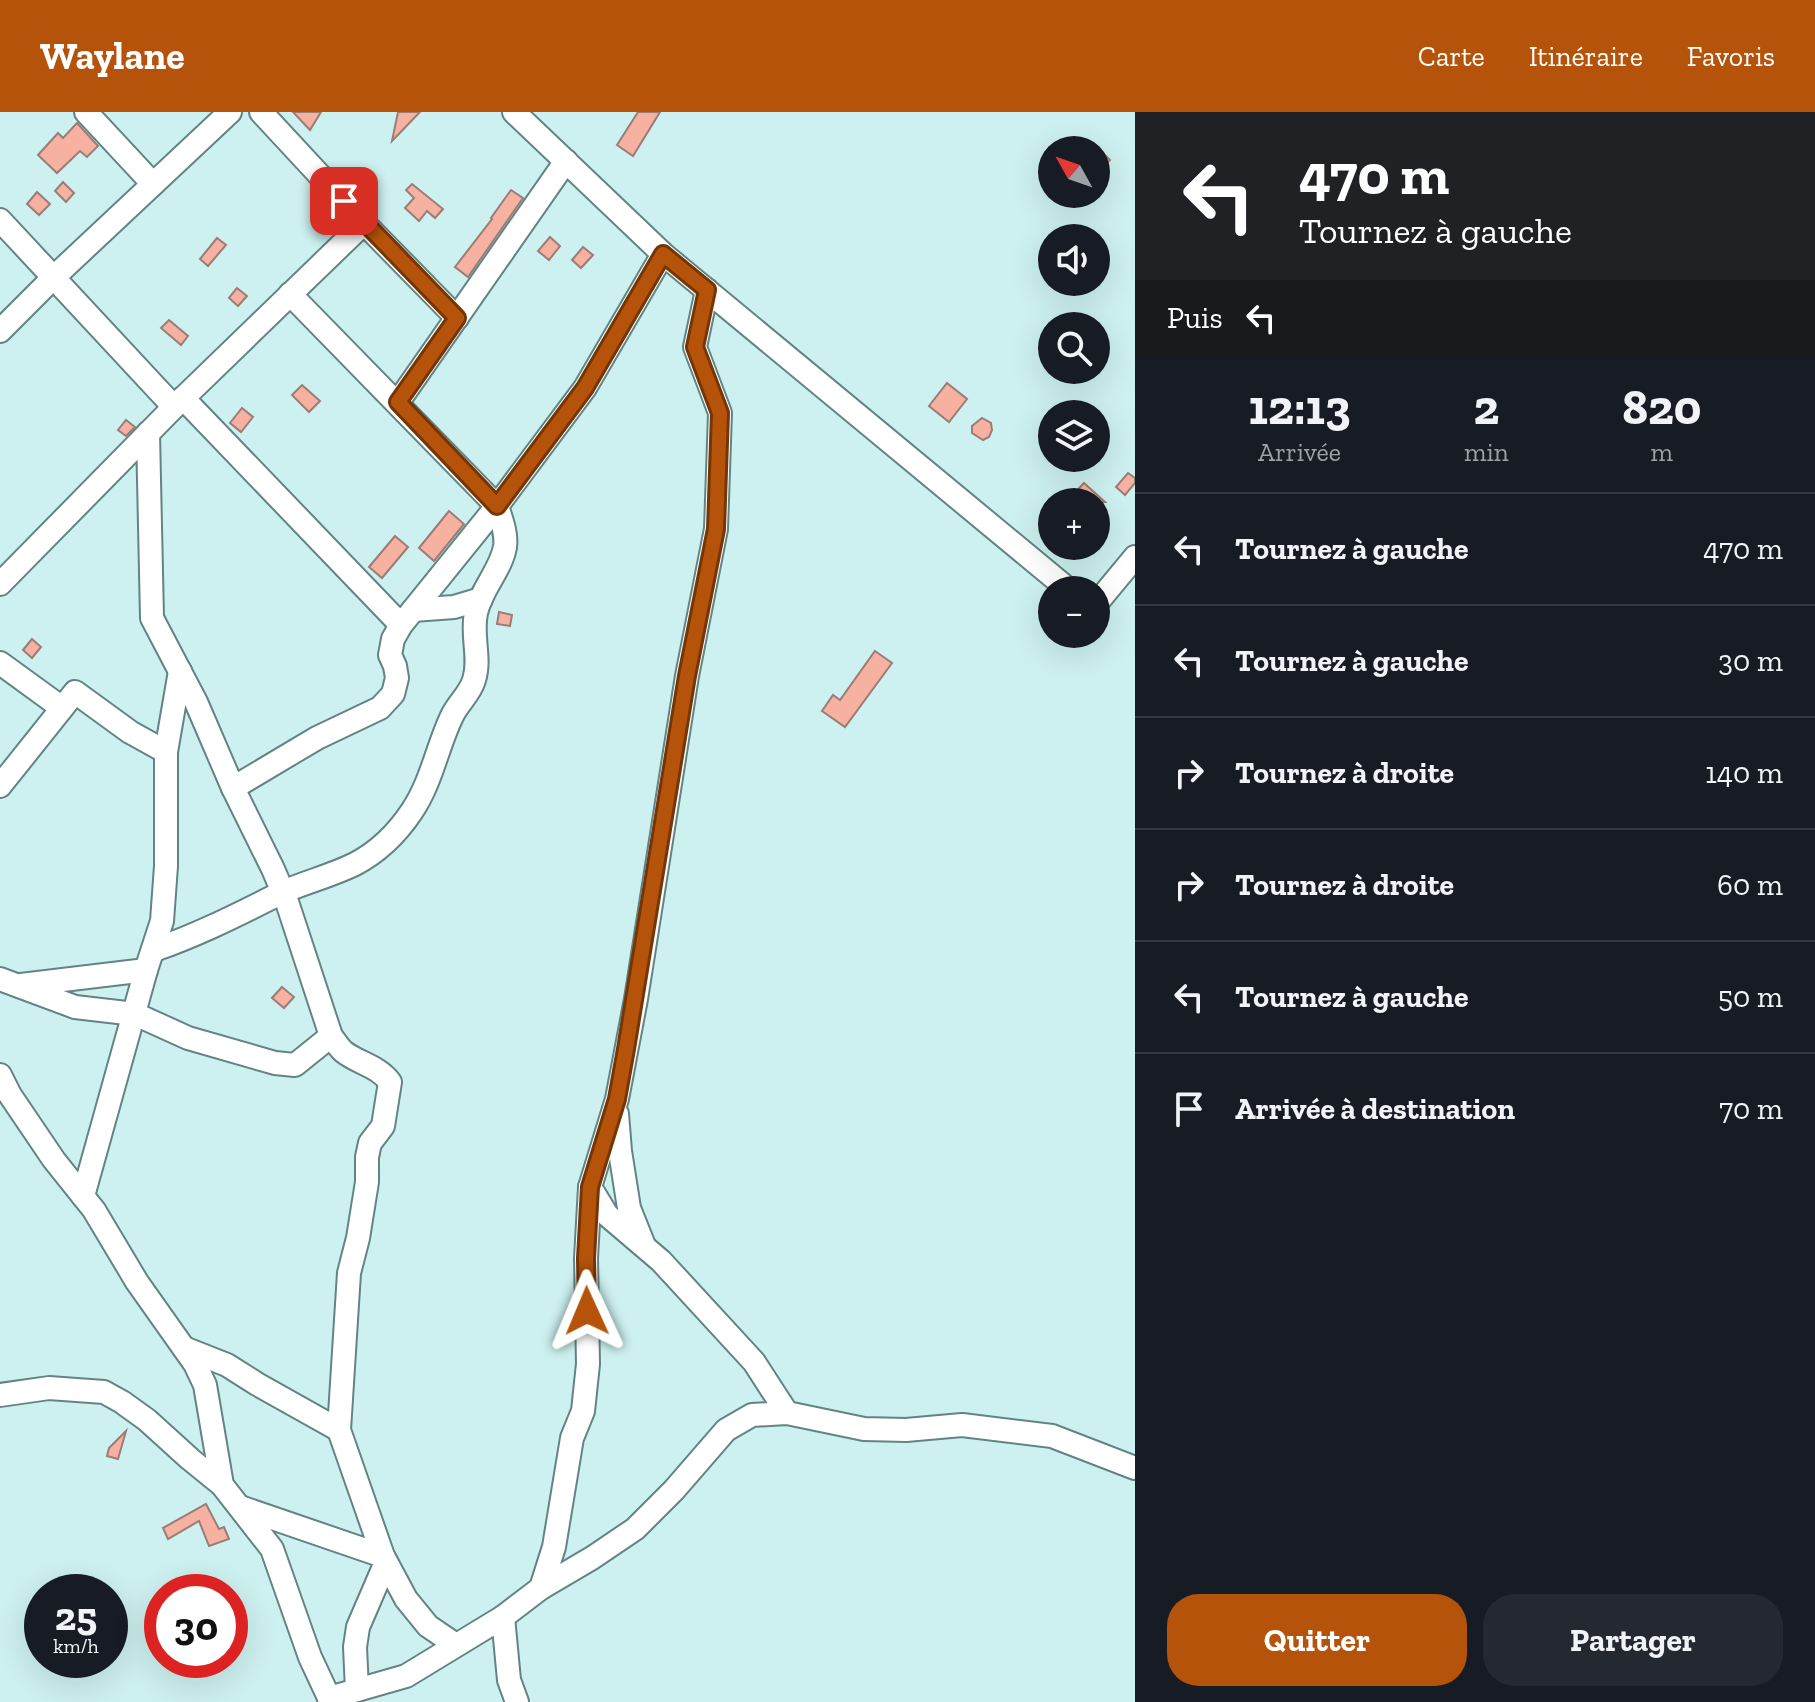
<!DOCTYPE html>
<html lang="fr">
<head>
<meta charset="utf-8">
<style>
	body { margin:0; font-family:"Zilla Slab",serif; background:#242831; color:#f1f3f6; height:100vh; display:flex; flex-direction:column; font-size:30px; white-space:nowrap }
	* { box-sizing:border-box; margin:0 }
	p { font-size:26px; color:#9ea1a6 }
	.icon { flex:none; width:44px; height:44px; fill:none; stroke:currentColor; stroke-width:2; stroke-linecap:round; stroke-linejoin:round }
	.map { position:relative; flex:1; overflow:hidden }
	.details { display:flex; flex-direction:column; background:#171b24; width:680px }
	.details>* { flex:none }
	.hud { background:#202124; color:#fff; overflow:hidden }
	.needle { width:52px; rotate:310deg }
	.fabs { position:absolute; left:1038px; top:24px; display:grid; gap:16px }
	.fabs a { display:grid; place-items:center; width:72px; height:72px; border-radius:50%; background:#171b24; box-shadow:0 8px 32px #0002; font-size:40px }
	.speed { position:absolute; left:24px; top:1462px; display:flex; gap:16px; font-size:40px; font-weight:700; text-align:center }
	.speed>* { display:grid; place-content:center; width:104px; height:104px; border-radius:50%; background:#171b24; box-shadow:0 8px 32px #0002; line-height:1 }
	.speed small { font-size:20px; font-weight:400 }
	.speed .limit { border:12px solid #d22; background:#fff; color:#111 }
	.pin { position:absolute; display:grid; place-items:center; width:68px; height:68px; color:#fff; margin:-34px; border-radius:16px; box-shadow:0 4px 12px #0006 }
	.me { position:absolute; width:88px; margin:-44px; rotate:359deg; stroke-linejoin:round; filter:drop-shadow(0 0 6px #0008) }
	.turn { display:flex; align-items:center; gap:28px; height:168px; padding:0 32px; font-size:36px }
	.turn .icon { width:104px; height:104px; stroke-width:2.5 }
	.turn b { display:block; font-size:56px; line-height:68px }
	.then { display:flex; align-items:center; height:76px; padding:0 32px; background:#0003; gap:16px; font-size:30px }
	.eta { display:flex; justify-content:space-evenly; align-items:center; height:136px; text-align:center }
	.eta b { font-size:48px; font-weight:800; line-height:56px }
	.primary-button { display:flex; gap:16px; margin-top:auto; padding:16px 32px }
	.primary-button a { flex:1; height:92px; border-radius:32px; background:#b45309; color:#fff; font-size:32px; font-weight:800; line-height:92px; text-align:center }
	.primary-button a+a { background:#242831; color:#f1f3f6 }
	ul { padding:0; list-style:none }
	li { display:flex; align-items:center; gap:24px; height:112px; padding:0 32px; border-top:2px solid #363941 }
	li div { flex:1 }
	li b { display:block; font-size:30px }
	li em { font-style:normal }
	header { display:flex; align-items:center; gap:48px; box-sizing:border-box; height:112px; padding:0 40px; background:#b45309; color:#fff }
	header strong { font-size:38px }
	nav { display:flex; gap:44px; margin-inline-start:auto; font-size:28px }
	main { display:flex; flex:1; min-height:0 }
	.map>svg:first-child { display:block }
	.building { fill:#f7b1a1; stroke:#9a7d76; stroke-width:2 }
	.lines { fill:none; stroke-linecap:round; stroke-linejoin:round }
	.minor-casing { stroke:#638484; stroke-width:26 }
	.minor { stroke:#fff; stroke-width:22 }
	.route-casing { stroke:#753606; stroke-width:20 }
	.route { stroke:#b45309; stroke-width:14 }
</style>
</head>
<body>
<header>
<strong>Waylane</strong>
<nav><a>Carte</a><a>Itinéraire</a><a>Favoris</a></nav>
</header>
<main>
<div class="map">
<svg width="1135" height="1590" viewBox="0 0 1135 1590">
	<rect width="100%" height="100%" fill="#cdf1f0"/>
	<g class="building">
		<path d="M 293,0 L 321,0 L 310,18 Z"/>
		<path d="M 398,0 L 420,0 L 392,29 Z"/>
		<path d="M 638,0 L 660,0 L 633,44 L 617,33 Z"/>
		<path d="M 77,11 L 98,34 L 87,45 L 80,39 L 57,61 L 38,43 L 58,21 L 63,26 Z"/>
		<path d="M 1102,40 L 1110,48 L 1096,63 L 1096,46 Z"/>
		<path d="M 63,70 L 74,81 L 66,90 L 55,79 Z"/>
		<path d="M 412,72 L 443,97 L 435,106 L 427,99 L 419,109 L 405,96 L 414,86 L 406,78 Z"/>
		<path d="M 511,78 L 523,86 L 468,165 L 455,155 L 492,107 L 491,106 Z"/>
		<path d="M 37,80 L 50,92 L 39,103 L 27,92 Z"/>
		<path d="M 550,125 L 560,134 L 549,148 L 538,139 Z"/>
		<path d="M 217,126 L 226,133 L 208,154 L 200,147 Z"/>
		<path d="M 583,135 L 593,143 L 581,156 L 572,148 Z"/>
		<path d="M 237,176 L 247,184 L 238,194 L 229,186 Z"/>
		<path d="M 169,208 L 188,224 L 181,233 L 161,216 Z"/>
		<path d="M 947,271 L 967,287 L 949,310 L 929,294 Z"/>
		<path d="M 302,273 L 320,289 L 309,300 L 292,283 Z"/>
		<path d="M 242,296 L 253,305 L 241,320 L 230,311 Z"/>
		<path d="M 982,306 L 991,311 L 992,318 L 989,325 L 983,328 L 972,321 L 972,314 Z"/>
		<path d="M 126,308 L 135,315 L 126,324 L 118,318 Z"/>
		<path d="M 1128,361 L 1135,366 L 1135,371 L 1125,383 L 1116,375 Z"/>
		<path d="M 1084,371 L 1105,390 L 1066,390 Z"/>
		<path d="M 449,399 L 464,412 L 434,449 L 419,436 Z"/>
		<path d="M 395,424 L 408,435 L 382,466 L 369,455 Z"/>
		<path d="M 499,500 L 512,503 L 510,514 L 497,512 Z"/>
		<path d="M 32,527 L 41,535 L 32,546 L 23,538 Z"/>
		<path d="M 875,539 L 892,551 L 845,615 L 822,599 L 833,583 L 840,588 Z"/>
		<path d="M 282,875 L 294,885 L 284,896 L 272,886 Z"/>
		<path d="M 126,1319 L 118,1347 L 107,1344 L 109,1336 Z"/>
		<path d="M 206,1392 L 219,1417 L 224,1415 L 229,1427 L 209,1434 L 199,1409 L 168,1427 L 163,1416 Z"/>
	</g>
	<g class="lines">
		<defs>
			<g id="minor">
				<path d="M 86,0 L 153,72"/>
				<path d="M 261,0 L 364,111 L 457,206"/>
				<path d="M 514,0 L 663,142 L 1069,478"/>
				<path d="M 0,108 L 174,295"/>
				<path d="M 0,219 L 53,166 L 230,0"/>
				<path d="M 183,286 L 401,513"/>
				<path d="M 398,290 L 566,49"/>
				<path d="M 148,321 L 152,506 L 196,590 L 233,676 L 273,757 L 287,790 L 331,924 C 335,929 339,936 344,940 C 358,951 378,954 390,970 L 383,1014 L 370,1031 L 367,1045 L 367,1070 L 358,1126 L 349,1161 L 339,1318 L 383,1444 L 406,1487 L 428,1514 L 456,1533"/>
				<path d="M 0,472 L 174,295 L 364,111"/>
				<path d="M 1096,492 L 1135,445"/>
				<path d="M 413,498 L 454,495 L 481,487"/>
				<path d="M 0,551 L 62,596"/>
				<path d="M 0,674 L 75,580 L 130,620 L 166,640"/>
				<path d="M 233,676 L 317,626 L 380,596 L 393,582 L 397,566 L 395,554 L 390,543 L 393,527 L 401,513 L 497,394 L 585,276 L 663,142"/>
				<path d="M 154,838 C 198,823 239,802 281,781 C 305,770 331,764 355,752 C 378,740 398,720 412,699 C 432,669 437,635 452,604 C 458,591 470,582 474,568 C 481,546 471,524 476,501 C 481,477 501,458 505,435 C 507,421 501,407 497,394 L 290,182"/>
				<path d="M 0,867 L 75,895 L 135,902 L 188,926 L 275,951 L 295,953 L 331,924"/>
				<path d="M 21,873 L 146,858"/>
				<path d="M 0,963 L 10,983 L 54,1048 L 94,1098 L 137,1170 L 195,1252 L 205,1273 L 222,1373 L 272,1437 L 310,1545 L 331,1590"/>
				<path d="M 617,1002 L 620,1039 L 629,1096 L 643,1131"/>
				<path d="M 590,1075 L 607,1103 L 661,1149 L 754,1250 L 787,1301"/>
				<path d="M 83,1084 L 146,858 L 162,809 L 166,754 L 166,640 L 180,559"/>
				<path d="M 184,1236 L 227,1253 L 257,1272 L 339,1318"/>
				<path d="M 0,1283 L 49,1276 L 104,1280 L 122,1290 L 147,1308 L 190,1347 L 222,1373"/>
				<path d="M 240,1395 L 383,1444"/>
				<path d="M 541,1476 L 554,1435 L 572,1326 L 583,1299 L 588,1252 L 586,1146 L 590,1075 L 617,987 L 636,887 L 687,564 L 716,417 L 720,301 L 695,235 L 707,178"/>
				<path d="M 503,1505 L 509,1568 L 517,1590"/>
				<path d="M 357,1578 L 355,1535 L 358,1515 L 386,1450"/>
				<path d="M 329,1586 L 406,1564 L 503,1505 L 541,1476 L 592,1446 L 635,1417 L 674,1378 L 726,1318 L 752,1303 L 787,1301 L 864,1317 L 906,1318 L 962,1313 L 1052,1324 L 1135,1356"/>
			</g>
		</defs>
		<use href="#minor" class="minor-casing"/>
		<use href="#minor" class="minor"/>
	</g>
	<g class="lines">
		<defs>
			<path id="route" d="M 344,89 L 457,206 L 398,290 L 497,394 L 585,276 L 663,142 L 707,178 L 695,235 L 720,301 L 716,417 L 687,564 L 626,937 L 617,987 L 590,1075 L 586,1146 L 587,1199"/>
		</defs>
		<use href="#route" class="route-casing"/>
		<use href="#route" class="route"/>
	</g>
</svg>
<div class="fabs">
<a><svg class="needle" viewBox="-14 -14 28 28"><path d="M0-13l5 13h-10z" fill="#e53935"/><path d="M0 13l5-13h-10z" fill="#9ea1a6"/></svg></a>
<a><svg class="icon" aria-label="sound" viewBox="0 0 24 24"><path d="M4 9h4l5-4v14l-5-4H4zM17 9q2 3 0 6"/></svg></a>
<a><svg class="icon" aria-label="search" viewBox="0 0 24 24"><circle cx="10" cy="10" r="6"/><path d="M15 15l6 6"/></svg></a>
<a><svg class="icon" aria-label="layers" viewBox="0 0 24 24"><path d="M12 4l9 5-9 5-9-5zM3 14l9 5 9-5"/></svg></a>
<a>+</a>
<a>−</a>
</div>
<div class="speed"><div>25<small>km/h</small></div><div class="limit">30</div></div>
<div class="pin" style="left:344px;top:89px;background:#d93025"><svg class="icon" aria-label="arrive" viewBox="0 0 24 24"><path d="M6 21V4h12l-3 4 3 4H6"/></svg></div>
<svg class="me" style="left:587px;top:1199px" viewBox="-20 -20 40 40"><path d="M0-17L14 15 0 8-14 15z" fill="#b45309" stroke="#fff" stroke-width="4"/></svg>
</div>
<section class="details">
<div class="hud">
<div class="turn"><svg class="icon" aria-label="left" viewBox="0 0 24 24"><path d="M17 20v-9H6M10 6l-5 5 5 5"/></svg><div><b>470 m</b>Tournez à gauche</div></div>
<div class="then">Puis<svg class="icon" aria-label="left" viewBox="0 0 24 24"><path d="M17 20v-9H6M10 6l-5 5 5 5"/></svg></div>
</div>
<div class="eta">
<div><b>12:13</b><p>Arrivée</p></div>
<div><b>2</b><p>min</p></div>
<div><b>820</b><p>m</p></div>
</div>
<ul>
<li><svg class="icon" aria-label="left" viewBox="0 0 24 24"><path d="M17 20v-9H6M10 6l-5 5 5 5"/></svg><div><b>Tournez à gauche</b></div><em>470 m</em></li>
<li><svg class="icon" aria-label="left" viewBox="0 0 24 24"><path d="M17 20v-9H6M10 6l-5 5 5 5"/></svg><div><b>Tournez à gauche</b></div><em>30 m</em></li>
<li><svg class="icon" aria-label="right" viewBox="0 0 24 24"><path d="M7 20v-9h11M14 6l5 5-5 5"/></svg><div><b>Tournez à droite</b></div><em>140 m</em></li>
<li><svg class="icon" aria-label="right" viewBox="0 0 24 24"><path d="M7 20v-9h11M14 6l5 5-5 5"/></svg><div><b>Tournez à droite</b></div><em>60 m</em></li>
<li><svg class="icon" aria-label="left" viewBox="0 0 24 24"><path d="M17 20v-9H6M10 6l-5 5 5 5"/></svg><div><b>Tournez à gauche</b></div><em>50 m</em></li>
<li><svg class="icon" aria-label="arrive" viewBox="0 0 24 24"><path d="M6 21V4h12l-3 4 3 4H6"/></svg><div><b>Arrivée à destination</b></div><em>70 m</em></li>
</ul>
<div class="primary-button"><a>Quitter</a><a>Partager</a></div>
</section>
</main>
</body>
</html>
